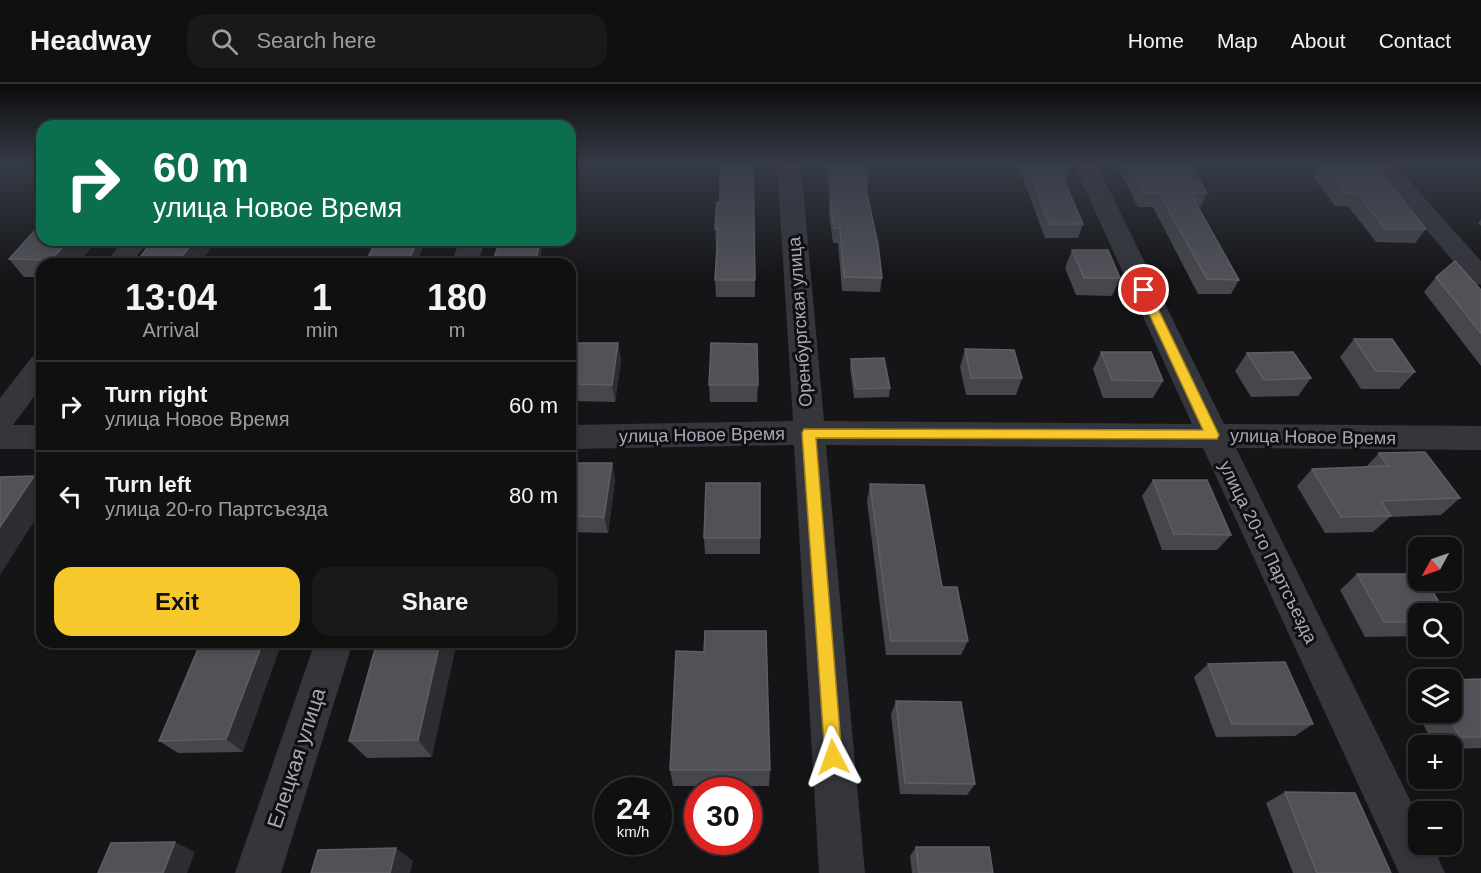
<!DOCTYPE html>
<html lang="en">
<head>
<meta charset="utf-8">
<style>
	body { margin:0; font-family:Arial,sans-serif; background:#19191a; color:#f1f3f6; height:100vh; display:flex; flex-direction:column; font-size:22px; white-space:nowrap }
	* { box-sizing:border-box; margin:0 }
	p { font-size:20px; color:#9c9d9f }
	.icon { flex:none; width:33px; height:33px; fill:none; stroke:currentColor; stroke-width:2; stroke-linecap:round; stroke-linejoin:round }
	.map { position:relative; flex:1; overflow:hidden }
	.side { position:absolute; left:36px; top:174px; width:540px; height:390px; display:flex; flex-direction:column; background:#101011; border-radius:18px; box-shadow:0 3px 9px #0003,0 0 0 2px #303031 }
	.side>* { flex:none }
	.banner { position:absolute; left:36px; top:36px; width:540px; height:126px; border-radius:18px; box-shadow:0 3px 9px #0003,0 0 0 2px #303031; background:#0b6e4f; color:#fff; overflow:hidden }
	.needle { width:39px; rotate:230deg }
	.buttons { position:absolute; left:1408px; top:453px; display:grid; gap:12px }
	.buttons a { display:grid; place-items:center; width:54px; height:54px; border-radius:12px; background:#101011; box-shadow:0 3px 9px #0003,0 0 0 2px #303031; font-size:30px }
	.speed { position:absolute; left:594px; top:693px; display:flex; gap:12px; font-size:30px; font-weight:700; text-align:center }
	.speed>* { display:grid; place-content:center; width:78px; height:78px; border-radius:50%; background:#101011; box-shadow:0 3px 9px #0003,0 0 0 2px #303031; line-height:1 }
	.speed small { font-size:15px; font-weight:400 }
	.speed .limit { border:9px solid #d22; background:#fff; color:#111 }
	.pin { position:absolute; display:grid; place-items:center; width:51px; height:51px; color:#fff; margin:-26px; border:3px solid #fff; border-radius:50%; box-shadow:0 2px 6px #0007 }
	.me { position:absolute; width:66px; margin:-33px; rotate:356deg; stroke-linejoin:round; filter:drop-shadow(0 0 4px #0008) }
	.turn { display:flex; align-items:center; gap:21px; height:126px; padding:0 18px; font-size:27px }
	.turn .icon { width:78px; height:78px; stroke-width:2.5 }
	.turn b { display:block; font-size:42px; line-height:51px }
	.eta { display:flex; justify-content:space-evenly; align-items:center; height:102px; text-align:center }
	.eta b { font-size:36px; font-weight:700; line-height:42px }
	.cta { display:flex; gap:12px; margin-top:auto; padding:12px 18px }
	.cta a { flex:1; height:69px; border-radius:18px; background:#f7c82c; color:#111; font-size:24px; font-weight:700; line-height:69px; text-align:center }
	.cta a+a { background:#19191a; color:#f1f3f6 }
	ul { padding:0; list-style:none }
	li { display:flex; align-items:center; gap:18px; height:90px; padding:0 18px; border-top:2px solid #303031 }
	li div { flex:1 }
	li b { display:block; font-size:22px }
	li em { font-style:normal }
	header { display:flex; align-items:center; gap:36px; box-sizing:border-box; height:84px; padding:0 30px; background:#101011; border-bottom:2px solid #303031 }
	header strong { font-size:28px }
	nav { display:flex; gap:33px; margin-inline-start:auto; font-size:21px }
	.search { width:420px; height:54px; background:#19191a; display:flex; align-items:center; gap:15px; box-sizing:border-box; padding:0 21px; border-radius:18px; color:#9c9d9f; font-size:22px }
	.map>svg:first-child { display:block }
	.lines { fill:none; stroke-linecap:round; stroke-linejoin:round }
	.minor { fill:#35363c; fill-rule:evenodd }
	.wall { fill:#46464c }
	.shaded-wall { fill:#2e2e32 }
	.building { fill:#515158; stroke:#5e5f66; stroke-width:1.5 }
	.route { fill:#f7c82c; stroke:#a1821d; stroke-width:1.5 }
	.labels { text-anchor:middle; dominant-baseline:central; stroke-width:6; stroke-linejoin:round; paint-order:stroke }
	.street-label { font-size:18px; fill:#a6a9b7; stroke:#101012 }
	.near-street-label { font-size:21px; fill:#a6a9b7; stroke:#101012 }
</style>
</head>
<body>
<header>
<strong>Headway</strong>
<div class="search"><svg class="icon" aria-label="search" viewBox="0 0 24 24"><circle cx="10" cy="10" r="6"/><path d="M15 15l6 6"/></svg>Search here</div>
<nav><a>Home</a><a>Map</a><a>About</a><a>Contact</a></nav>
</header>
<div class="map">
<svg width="1481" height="789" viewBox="0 0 1481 789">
	<rect width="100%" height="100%" fill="#151517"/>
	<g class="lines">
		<g class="minor">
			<path d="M 777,81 L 801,81 L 824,337 L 1192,340 L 1074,81 L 1097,81 L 1224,340 L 1481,342 L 1481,366 L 1236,364 L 1419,734 L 1419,760 L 1432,760 L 1445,789 L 1399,789 L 1203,364 L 826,361 L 865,789 L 819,789 L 794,361 L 570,365 L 570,341 L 793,337 Z"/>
			<path d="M 1371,81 L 1395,81 L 1481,177 L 1481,201 L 1472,199 Z"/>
			<path d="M 123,156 L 149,156 L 131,180 L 105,180 Z"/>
			<path d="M 460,156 L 486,156 L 477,180 L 451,180 Z"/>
			<path d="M 42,270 L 42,302 L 13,341 L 42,341 L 42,365 L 0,365 L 0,314 L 32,273 Z"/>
			<path d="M 315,558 L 353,558 L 281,789 L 235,789 Z"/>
		</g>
	</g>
	<g class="wall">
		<path d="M 825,81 L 865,81 L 868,95 L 867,107 L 882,194 L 880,208 L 842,207 L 838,159 L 833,159 L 829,130 L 830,116 Z"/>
		<path d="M 1018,81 L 1066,81 L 1069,87 L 1065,98 L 1083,140 L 1078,154 L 1045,154 Z"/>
		<path d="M 1117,81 L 1190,81 L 1207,109 L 1200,123 L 1199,123 L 1239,196 L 1231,210 L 1198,210 L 1153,123 L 1138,123 Z"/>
		<path d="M 1319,81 L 1374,81 L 1426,145 L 1415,159 L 1376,158 L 1348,122 L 1335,122 L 1313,93 Z"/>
		<path d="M 717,118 L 755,196 L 755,213 L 716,213 L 715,196 L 717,162 L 716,162 L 715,145 Z"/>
		<path d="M 1481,135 L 1481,142 L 1478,139 Z"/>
		<path d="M 98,156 L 77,180 L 42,180 L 42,193 L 24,193 L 9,175 Z"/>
		<path d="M 1072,166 L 1120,194 L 1112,212 L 1076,211 L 1065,184 Z"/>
		<path d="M 1436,193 L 1481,206 L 1481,282 L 1424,208 Z"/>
		<path d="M 1354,255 L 1415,288 L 1399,305 L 1361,305 L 1340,273 Z"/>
		<path d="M 618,259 L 621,277 L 615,318 L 570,317 L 570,269 Z"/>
		<path d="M 965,265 L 1022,294 L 1016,311 L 966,311 L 960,283 Z"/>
		<path d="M 1101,268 L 1163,297 L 1153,314 L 1103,314 L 1093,285 Z"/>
		<path d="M 1247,269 L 1311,294 L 1298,312 L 1251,313 L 1235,287 Z"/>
		<path d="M 851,275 L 890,304 L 889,313 L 854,314 L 850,284 Z"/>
		<path d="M 709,301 L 758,301 L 757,318 L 710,318 Z"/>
		<path d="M 1379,369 L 1460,414 L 1441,431 L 1390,433 L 1373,448 L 1325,449 L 1297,402 L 1312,385 L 1366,383 Z"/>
		<path d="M 570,379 L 612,379 L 615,396 L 608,449 L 570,448 Z"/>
		<path d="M 1153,396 L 1231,451 L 1217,466 L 1162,466 L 1142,412 Z"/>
		<path d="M 870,400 L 968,557 L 961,571 L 886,571 L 867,417 Z"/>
		<path d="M 704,454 L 760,454 L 760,470 L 705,470 Z"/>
		<path d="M 1357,490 L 1419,530 L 1419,552 L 1365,553 L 1340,506 Z"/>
		<path d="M 201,558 L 243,668 L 178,669 L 159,657 Z"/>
		<path d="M 377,558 L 432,673 L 367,674 L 349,657 Z"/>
		<path d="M 704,568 L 770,686 L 769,702 L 673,702 L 670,686 Z"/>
		<path d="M 1208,580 L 1313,640 L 1295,652 L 1216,653 L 1194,593 Z"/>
		<path d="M 1481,595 L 1481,664 L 1452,665 L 1452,662 L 1435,662 L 1406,609 L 1419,601 L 1419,628 L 1452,628 Z"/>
		<path d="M 896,617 L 975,700 L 967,711 L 900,710 L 891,630 Z"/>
		<path d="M 1285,708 L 1391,789 L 1293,789 L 1266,719 Z"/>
		<path d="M 916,763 L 993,789 L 912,789 L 910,772 Z"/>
	</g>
	<g class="shaded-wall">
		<path d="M 69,156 L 98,156 L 77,180 L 54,180 L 51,176 Z"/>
		<path d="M 194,156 L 216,156 L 200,180 L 177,180 Z"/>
		<path d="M 413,156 L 426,156 L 419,174 L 421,180 L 407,180 L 410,162 Z"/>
		<path d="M 536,156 L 544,156 L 541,169 L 543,180 L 535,180 L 535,162 Z"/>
		<path d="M 618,259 L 621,277 L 615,318 L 612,301 Z"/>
		<path d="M 612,379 L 615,396 L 608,449 L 604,433 Z"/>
		<path d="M 34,392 L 42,400 L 42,425 L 0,491 L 0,443 Z"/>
		<path d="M 263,558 L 282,558 L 243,668 L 226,655 Z"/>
		<path d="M 440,558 L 457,558 L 432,673 L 418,656 Z"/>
		<path d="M 175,758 L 195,768 L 187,789 L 163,789 Z"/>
		<path d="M 396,764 L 413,777 L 410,789 L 390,789 Z"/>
	</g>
	<g class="building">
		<path d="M 720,81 L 753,81 L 755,196 L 715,196 L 718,145 L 715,145 L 717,118 L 720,118 Z"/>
		<path d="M 829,81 L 865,81 L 868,95 L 864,96 L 878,160 L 882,194 L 844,193 L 840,144 L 834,144 L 830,116 L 834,116 Z"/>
		<path d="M 1027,81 L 1066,81 L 1069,87 L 1060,87 L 1083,140 L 1049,140 Z"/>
		<path d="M 1130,81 L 1190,81 L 1207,109 L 1190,109 L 1239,196 L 1207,195 L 1159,109 L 1144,109 Z"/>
		<path d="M 1322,81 L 1374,81 L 1426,145 L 1386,145 L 1357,109 L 1344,109 Z"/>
		<path d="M 42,143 L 42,156 L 69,156 L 51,176 L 9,175 L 37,144 L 41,144 Z"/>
		<path d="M 153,156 L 194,156 L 177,180 L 135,180 Z"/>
		<path d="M 376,156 L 413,156 L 410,162 L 415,162 L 407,180 L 365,180 Z"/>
		<path d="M 500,156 L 536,156 L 535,162 L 539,162 L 535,180 L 492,180 Z"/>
		<path d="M 1072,166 L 1108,166 L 1120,194 L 1084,194 Z"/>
		<path d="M 1455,177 L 1481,206 L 1481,249 L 1436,193 Z"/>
		<path d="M 1354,255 L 1392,255 L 1415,288 L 1376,287 Z"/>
		<path d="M 572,259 L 618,259 L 612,301 L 570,300 L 570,269 Z"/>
		<path d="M 711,259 L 757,260 L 758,301 L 709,301 Z"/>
		<path d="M 965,265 L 1014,266 L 1022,294 L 971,294 Z"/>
		<path d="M 1101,268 L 1151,268 L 1163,297 L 1112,296 Z"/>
		<path d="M 1293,268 L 1311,294 L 1264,296 L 1247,269 Z"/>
		<path d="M 884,274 L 890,304 L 856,305 L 851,275 Z"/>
		<path d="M 1425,368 L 1460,414 L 1381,417 L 1391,432 L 1341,433 L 1312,385 L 1388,382 L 1379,369 Z"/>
		<path d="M 570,379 L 612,379 L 604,433 L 570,432 Z"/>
		<path d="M 34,392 L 0,443 L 0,393 Z"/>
		<path d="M 1153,396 L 1207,396 L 1231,451 L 1174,450 Z"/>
		<path d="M 706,399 L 760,399 L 760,454 L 704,454 Z"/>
		<path d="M 870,400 L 924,401 L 942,503 L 957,503 L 968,557 L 891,557 Z"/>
		<path d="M 1357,490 L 1419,490 L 1419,496 L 1426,496 L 1446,530 L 1419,530 L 1419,538 L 1384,538 Z"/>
		<path d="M 705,547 L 766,547 L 770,686 L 670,686 L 676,567 L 704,568 Z"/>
		<path d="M 201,558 L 263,558 L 226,655 L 159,657 Z"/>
		<path d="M 377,558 L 440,558 L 418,656 L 349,657 Z"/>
		<path d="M 1285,578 L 1313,640 L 1232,640 L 1208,580 Z"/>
		<path d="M 1481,595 L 1481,653 L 1460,653 L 1446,628 L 1452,628 L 1452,596 Z"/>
		<path d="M 896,617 L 961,618 L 975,700 L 905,699 Z"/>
		<path d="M 1285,708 L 1355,709 L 1391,789 L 1317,789 Z"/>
		<path d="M 175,758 L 163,789 L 98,789 L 111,759 Z"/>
		<path d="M 916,763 L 989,763 L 993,789 L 919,789 Z"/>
		<path d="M 396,764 L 390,789 L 311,789 L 318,766 Z"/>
	</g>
	<linearGradient id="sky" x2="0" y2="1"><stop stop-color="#0c0c0d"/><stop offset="0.42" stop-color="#353b47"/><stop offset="1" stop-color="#353b47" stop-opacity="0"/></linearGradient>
	<rect width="1481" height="192" fill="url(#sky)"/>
	<path class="route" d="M 1144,202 L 1149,206 L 1219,351 L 1217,355 L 816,354 L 842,673 L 839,679 L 833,682 L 827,679 L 825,673 L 802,349 L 804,345 L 1203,346 L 1138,206 Z"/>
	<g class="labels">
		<g class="street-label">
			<text transform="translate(800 238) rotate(-94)">Оренбургская улица</text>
			<text transform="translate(702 351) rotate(-1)">улица Новое Время</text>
			<text transform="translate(1313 353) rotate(1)">улица Новое Время</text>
			<text transform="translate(1268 468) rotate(64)">улица 20-го Партсъезда</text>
		</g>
		<g class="near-street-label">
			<text transform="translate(296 674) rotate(-72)">Елецкая улица</text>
		</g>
	</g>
</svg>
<div class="buttons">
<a><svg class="needle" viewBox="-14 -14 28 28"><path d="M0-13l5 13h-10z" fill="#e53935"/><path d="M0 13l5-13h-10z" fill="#9c9d9f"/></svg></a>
<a><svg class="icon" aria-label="search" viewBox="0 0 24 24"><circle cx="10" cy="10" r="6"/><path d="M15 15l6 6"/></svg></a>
<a><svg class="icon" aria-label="layers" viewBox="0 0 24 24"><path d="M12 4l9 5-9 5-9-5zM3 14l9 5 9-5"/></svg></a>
<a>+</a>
<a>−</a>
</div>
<div class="speed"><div>24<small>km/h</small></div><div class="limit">30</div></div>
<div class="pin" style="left:1144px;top:206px;background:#d93025"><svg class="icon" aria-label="arrive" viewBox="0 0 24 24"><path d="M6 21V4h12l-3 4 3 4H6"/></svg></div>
<svg class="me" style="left:833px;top:673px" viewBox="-20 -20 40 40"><path d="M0-17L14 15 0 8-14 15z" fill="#f7c82c" stroke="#fff" stroke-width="4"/></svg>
<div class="banner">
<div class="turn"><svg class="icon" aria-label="right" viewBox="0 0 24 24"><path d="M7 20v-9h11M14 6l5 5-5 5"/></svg><div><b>60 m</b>улица Новое Время</div></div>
</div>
<section class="side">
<div class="eta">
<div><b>13:04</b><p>Arrival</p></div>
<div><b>1</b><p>min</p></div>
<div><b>180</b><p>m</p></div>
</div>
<ul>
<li><svg class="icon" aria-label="right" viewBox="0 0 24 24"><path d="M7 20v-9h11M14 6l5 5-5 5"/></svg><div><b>Turn right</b><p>улица Новое Время</p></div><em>60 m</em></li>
<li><svg class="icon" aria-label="left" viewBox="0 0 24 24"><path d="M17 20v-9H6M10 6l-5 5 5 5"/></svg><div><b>Turn left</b><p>улица 20-го Партсъезда</p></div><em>80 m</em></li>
</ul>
<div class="cta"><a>Exit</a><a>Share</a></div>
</section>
</div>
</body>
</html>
